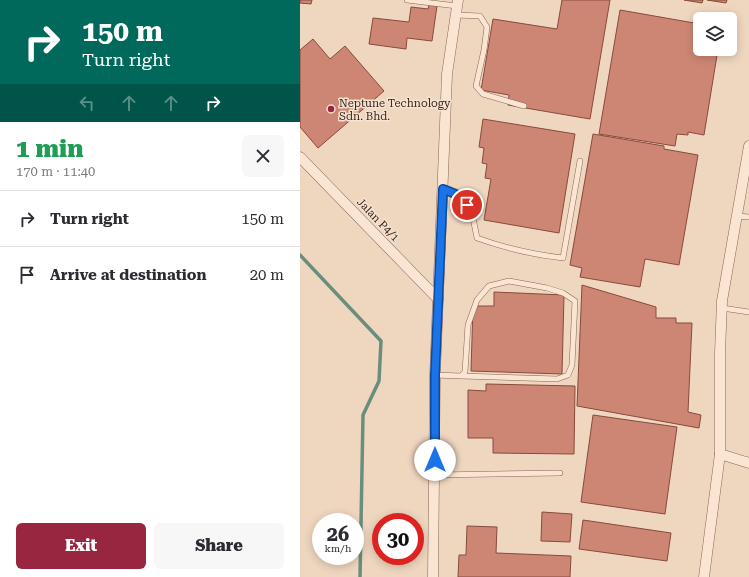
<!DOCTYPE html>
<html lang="en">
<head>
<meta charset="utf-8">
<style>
	body { margin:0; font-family:"Roboto Serif",serif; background:#f7f7f7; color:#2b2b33; height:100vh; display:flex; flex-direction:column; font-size:15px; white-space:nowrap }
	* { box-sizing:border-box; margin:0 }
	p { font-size:13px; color:#7c7c81 }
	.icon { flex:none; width:22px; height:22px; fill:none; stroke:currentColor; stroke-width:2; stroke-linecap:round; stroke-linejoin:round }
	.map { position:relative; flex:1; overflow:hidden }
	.drawer { display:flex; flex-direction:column; background:#fff; width:300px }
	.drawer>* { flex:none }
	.guide { background:#00695c; color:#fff; overflow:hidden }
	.buttons { position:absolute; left:393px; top:12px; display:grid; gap:8px }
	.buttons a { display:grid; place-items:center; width:44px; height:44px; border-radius:6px; background:#fff; box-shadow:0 2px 10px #0003; font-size:20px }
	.speed { position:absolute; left:12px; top:513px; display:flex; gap:8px; font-size:20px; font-weight:700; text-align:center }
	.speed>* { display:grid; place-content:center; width:52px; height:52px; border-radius:50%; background:#fff; box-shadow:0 2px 10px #0003; line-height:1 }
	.speed small { font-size:10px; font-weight:400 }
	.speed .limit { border:6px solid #d22; background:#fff; color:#111 }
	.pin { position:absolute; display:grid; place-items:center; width:34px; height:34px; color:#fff; margin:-17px; border:2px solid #fff; border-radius:50%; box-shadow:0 1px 4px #0007 }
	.me { position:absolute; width:44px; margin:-22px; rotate:0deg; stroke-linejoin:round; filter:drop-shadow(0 0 3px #0008) }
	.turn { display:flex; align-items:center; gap:14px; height:84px; padding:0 16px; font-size:18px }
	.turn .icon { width:52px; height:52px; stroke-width:2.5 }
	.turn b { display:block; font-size:28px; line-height:34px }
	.lanes { display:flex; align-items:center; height:38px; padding:0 16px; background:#0003; justify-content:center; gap:20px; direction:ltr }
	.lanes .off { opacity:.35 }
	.round { display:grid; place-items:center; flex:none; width:42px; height:42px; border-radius:6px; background:#f7f7f7 }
	.summary { display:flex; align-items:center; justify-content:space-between; height:68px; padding:0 16px }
	h1 { font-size:24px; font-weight:800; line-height:30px; color:#1e9e55 }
	.button { display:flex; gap:8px; margin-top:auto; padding:8px 16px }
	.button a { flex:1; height:46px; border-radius:6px; background:#982640; color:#fff; font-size:16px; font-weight:800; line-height:46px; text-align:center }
	.button a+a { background:#f7f7f7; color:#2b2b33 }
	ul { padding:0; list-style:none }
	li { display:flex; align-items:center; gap:12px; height:56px; padding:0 16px; border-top:1px solid #e1e1e2 }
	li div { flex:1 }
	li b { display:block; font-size:15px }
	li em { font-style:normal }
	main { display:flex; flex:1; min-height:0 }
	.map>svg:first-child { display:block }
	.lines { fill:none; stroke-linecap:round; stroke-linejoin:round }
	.stream { stroke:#6a8e7d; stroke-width:3.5 }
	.building { fill:#ce8674; stroke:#874a3c }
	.lane-casing { stroke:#886657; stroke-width:6 }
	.street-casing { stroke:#886657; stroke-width:11 }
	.lane { stroke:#f9e5d2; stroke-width:5 }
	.street { stroke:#f9e5d2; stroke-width:10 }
	.route-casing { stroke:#114b97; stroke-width:10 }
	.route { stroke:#1a73e8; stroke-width:7 }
	.poi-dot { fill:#982640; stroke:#f6e2cf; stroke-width:1.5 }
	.labels { text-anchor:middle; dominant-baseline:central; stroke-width:3; stroke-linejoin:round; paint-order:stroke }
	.poi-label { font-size:11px; fill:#37231c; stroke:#f6e2cf; text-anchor:start }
	.street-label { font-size:11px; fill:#37231c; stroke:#f6e2cf }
</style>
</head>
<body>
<main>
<section class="drawer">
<div class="guide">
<div class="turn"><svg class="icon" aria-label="right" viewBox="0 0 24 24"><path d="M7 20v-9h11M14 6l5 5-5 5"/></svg><div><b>150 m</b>Turn right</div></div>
<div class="lanes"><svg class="icon off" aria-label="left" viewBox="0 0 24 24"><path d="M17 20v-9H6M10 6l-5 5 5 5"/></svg><svg class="icon off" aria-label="ahead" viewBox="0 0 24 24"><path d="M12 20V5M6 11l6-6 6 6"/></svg><svg class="icon off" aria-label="ahead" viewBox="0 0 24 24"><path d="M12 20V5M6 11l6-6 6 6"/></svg><svg class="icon" aria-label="right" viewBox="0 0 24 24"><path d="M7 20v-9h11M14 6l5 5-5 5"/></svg></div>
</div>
<div class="summary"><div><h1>1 min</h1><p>170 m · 11:40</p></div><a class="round"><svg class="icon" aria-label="close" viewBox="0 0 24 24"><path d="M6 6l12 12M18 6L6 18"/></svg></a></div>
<ul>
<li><svg class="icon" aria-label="right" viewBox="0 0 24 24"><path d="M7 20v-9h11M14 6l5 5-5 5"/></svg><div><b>Turn right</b></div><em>150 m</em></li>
<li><svg class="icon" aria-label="arrive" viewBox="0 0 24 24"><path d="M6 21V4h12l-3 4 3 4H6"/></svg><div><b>Arrive at destination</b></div><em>20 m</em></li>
</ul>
<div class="button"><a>Exit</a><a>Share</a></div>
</section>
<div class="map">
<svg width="449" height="577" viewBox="0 0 449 577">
	<rect width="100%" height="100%" fill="#efd6bf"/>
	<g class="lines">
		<path class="stream" d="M 0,255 L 81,341 L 79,381 L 63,415 L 60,577"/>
	</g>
	<g class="building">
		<path d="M 0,0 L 12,0 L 11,4 L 0,3 Z"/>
		<path d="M 262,0 L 310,0 L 290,119 L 208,105 L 209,95 L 181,90 L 193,19 L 257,29 Z"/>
		<path d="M 384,0 L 403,0 L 402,3 Z"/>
		<path d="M 407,0 L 427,0 L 426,3 Z"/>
		<path d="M 129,5 L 137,6 L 132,41 L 107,38 L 106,49 L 69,44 L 73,18 L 109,22 L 111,7 L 128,9 Z"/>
		<path d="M 320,10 L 400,24 L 400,49 L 418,49 L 404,135 L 388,132 L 388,135 L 377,134 L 375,146 L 299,134 Z"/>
		<path d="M 13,39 L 30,59 L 45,46 L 84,91 L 18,148 L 0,127 L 0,50 Z"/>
		<path d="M 183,119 L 275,134 L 259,233 L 184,220 L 191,179 L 185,178 L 187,164 L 182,163 L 184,148 L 179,147 Z"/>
		<path d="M 293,134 L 364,146 L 364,149 L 398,155 L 379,265 L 345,259 L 340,287 L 280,277 L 282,268 L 270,265 Z"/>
		<path d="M 282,285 L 356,307 L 356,318 L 376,318 L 376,323 L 392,323 L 388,412 L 401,415 L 399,428 L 277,406 Z"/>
		<path d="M 194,292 L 264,295 L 262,374 L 171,371 L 173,306 L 194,306 Z"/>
		<path d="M 186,384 L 275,386 L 274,454 L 193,453 L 193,438 L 168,438 L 168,390 L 186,391 Z"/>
		<path d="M 293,415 L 377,427 L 365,514 L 281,502 Z"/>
		<path d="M 242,512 L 272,514 L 270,542 L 241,541 Z"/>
		<path d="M 283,520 L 371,533 L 367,561 L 279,549 Z"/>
		<path d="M 167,526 L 197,527 L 196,553 L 271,556 L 270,577 L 158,577 L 159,555 L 166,555 Z"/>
	</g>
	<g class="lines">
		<defs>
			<g id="lane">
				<path d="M 107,0 L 157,6"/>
				<path d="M 156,15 L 180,16 L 187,27 L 184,50 L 176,86 L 183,94 L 224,106"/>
				<path d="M 143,189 L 163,197 L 172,213 L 177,238 C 205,248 234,255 263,258 L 280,161"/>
				<path d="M 437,216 L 449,217"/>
				<path d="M 422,308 L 449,312"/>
				<path d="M 135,375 L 161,376 L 165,372 L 168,325 L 177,300 L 189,286 L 209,281 L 247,288 L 263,293 L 275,301 L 272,365 L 268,375 L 257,379 L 161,376"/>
				<path d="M 135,475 L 260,473"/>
			</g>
			<g id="street">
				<path d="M 0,157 L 138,299"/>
				<path d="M 420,454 L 449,463"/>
				<path d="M 133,577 L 135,375 L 147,74 L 158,0"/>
				<path d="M 404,577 L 420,454 L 420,353 L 422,301 L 449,146"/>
			</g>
		</defs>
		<use href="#lane" class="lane-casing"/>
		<use href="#street" class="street-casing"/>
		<use href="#lane" class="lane"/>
		<use href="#street" class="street"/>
	</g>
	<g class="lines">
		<defs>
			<path id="route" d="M 135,460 L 135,375 L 143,189 L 163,197 L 167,205"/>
		</defs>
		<use href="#route" class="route-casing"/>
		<use href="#route" class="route"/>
	</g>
	<circle class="poi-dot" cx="31" cy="109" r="4"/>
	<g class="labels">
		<g class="poi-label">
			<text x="39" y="103">Neptune Technology<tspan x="39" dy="13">Sdn. Bhd.</tspan></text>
		</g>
		<g class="street-label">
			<text transform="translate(78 220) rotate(46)">Jalan P4/1</text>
		</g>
	</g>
</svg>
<div class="buttons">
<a><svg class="icon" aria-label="layers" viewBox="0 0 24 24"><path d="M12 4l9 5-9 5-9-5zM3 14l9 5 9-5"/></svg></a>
</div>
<div class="speed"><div>26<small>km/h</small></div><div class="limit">30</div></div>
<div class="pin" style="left:167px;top:205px;background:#d93025"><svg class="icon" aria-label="arrive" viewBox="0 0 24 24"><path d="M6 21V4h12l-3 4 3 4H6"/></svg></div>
<svg class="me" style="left:135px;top:460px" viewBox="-20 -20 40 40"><circle r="19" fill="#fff"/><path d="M0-13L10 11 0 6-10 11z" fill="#1a73e8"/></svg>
</div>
</main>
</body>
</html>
